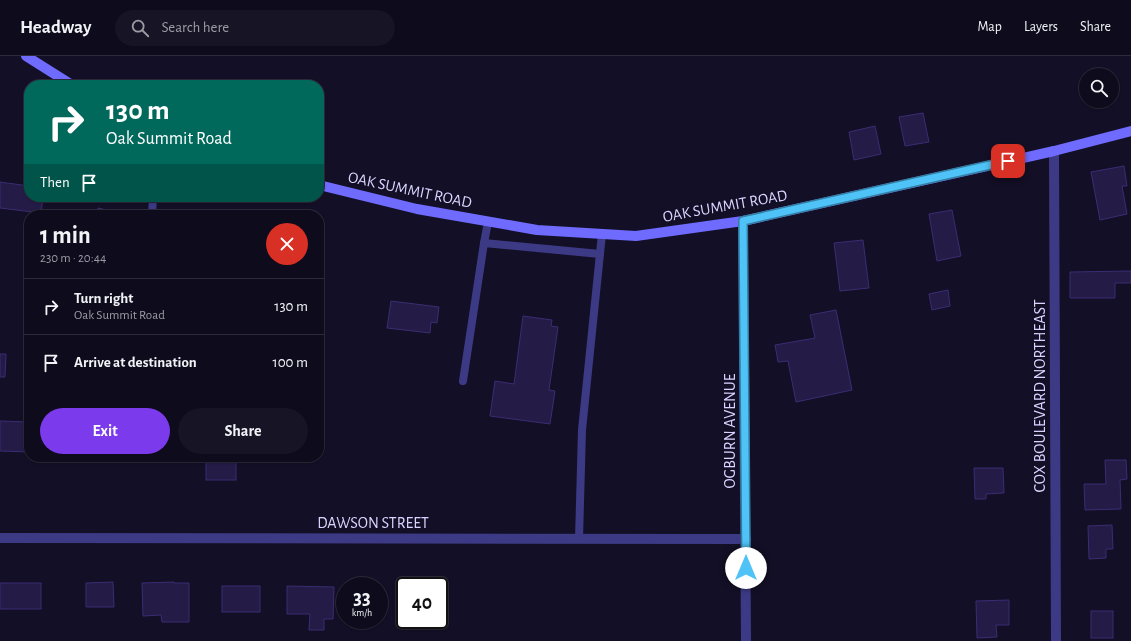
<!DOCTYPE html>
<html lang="en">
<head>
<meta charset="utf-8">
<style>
	body { margin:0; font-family:"Alegreya Sans",sans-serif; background:#171425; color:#f1f3f6; height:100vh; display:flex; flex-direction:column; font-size:15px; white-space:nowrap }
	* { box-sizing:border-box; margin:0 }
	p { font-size:13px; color:#9b9ba3 }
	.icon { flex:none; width:22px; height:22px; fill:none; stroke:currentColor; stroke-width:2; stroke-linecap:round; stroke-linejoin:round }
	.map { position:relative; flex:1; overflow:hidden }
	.panel { position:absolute; left:24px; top:154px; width:300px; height:252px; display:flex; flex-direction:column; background:#0e0b1c; border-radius:16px; box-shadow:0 1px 3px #0004,0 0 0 1px #2e2b3b }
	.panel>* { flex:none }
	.banner { position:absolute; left:24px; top:24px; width:300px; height:122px; border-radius:16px; box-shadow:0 1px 3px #0004,0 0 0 1px #2e2b3b; background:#00695c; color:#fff; overflow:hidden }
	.fabs { position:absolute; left:1079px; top:12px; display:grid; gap:8px }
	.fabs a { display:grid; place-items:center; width:40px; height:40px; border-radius:50%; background:#0e0b1c; box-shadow:0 1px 3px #0004,0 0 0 1px #2e2b3b; font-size:20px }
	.speed { position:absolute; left:336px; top:521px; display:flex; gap:8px; font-size:20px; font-weight:700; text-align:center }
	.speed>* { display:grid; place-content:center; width:52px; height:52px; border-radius:50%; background:#0e0b1c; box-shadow:0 1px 3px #0004,0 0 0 1px #2e2b3b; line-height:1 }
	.speed small { font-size:10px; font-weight:400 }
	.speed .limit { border:2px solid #111; border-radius:6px; background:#fff; color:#111 }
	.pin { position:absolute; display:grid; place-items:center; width:34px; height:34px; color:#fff; margin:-17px; border-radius:8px; box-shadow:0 2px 6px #0006 }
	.me { position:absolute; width:44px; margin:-22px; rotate:0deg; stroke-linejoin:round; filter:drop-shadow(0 0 3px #0008) }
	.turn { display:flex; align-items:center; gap:14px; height:84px; padding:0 16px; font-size:18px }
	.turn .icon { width:52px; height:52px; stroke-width:2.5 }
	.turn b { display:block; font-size:28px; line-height:34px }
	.then { display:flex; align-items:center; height:38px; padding:0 16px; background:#0003; gap:8px; font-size:15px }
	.round { display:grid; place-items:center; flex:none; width:42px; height:42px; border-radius:21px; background:#171425 }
	.summary { display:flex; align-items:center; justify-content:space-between; height:68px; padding:0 16px }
	h1 { font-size:24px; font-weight:700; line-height:30px }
	.cta { display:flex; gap:8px; margin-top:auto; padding:8px 16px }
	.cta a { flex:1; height:46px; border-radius:24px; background:#7c3aed; color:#fff; font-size:16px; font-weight:700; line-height:46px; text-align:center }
	.cta a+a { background:#171425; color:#f1f3f6 }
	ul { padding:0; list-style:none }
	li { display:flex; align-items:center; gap:12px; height:56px; padding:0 16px; border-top:1px solid #2e2b3b }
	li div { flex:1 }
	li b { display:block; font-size:15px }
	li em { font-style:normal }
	header { display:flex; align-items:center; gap:24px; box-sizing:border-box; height:56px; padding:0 20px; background:#0e0b1c; border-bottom:1px solid #2e2b3b }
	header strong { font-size:19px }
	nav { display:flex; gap:22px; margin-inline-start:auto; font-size:14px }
	.search { width:280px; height:36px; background:#171425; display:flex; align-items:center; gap:10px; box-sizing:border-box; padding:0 14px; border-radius:22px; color:#9b9ba3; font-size:15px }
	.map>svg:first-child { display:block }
	.building { fill:#241b47; stroke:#3b2d73 }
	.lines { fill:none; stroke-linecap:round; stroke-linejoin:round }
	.service { stroke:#3d3a85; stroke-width:8 }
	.minor { stroke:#3d3a85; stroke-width:10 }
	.tertiary { stroke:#3d3a85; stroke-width:10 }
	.secondary { stroke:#6f6bff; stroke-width:10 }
	.route-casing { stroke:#337fa1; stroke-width:10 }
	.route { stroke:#4fc3f7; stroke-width:7 }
	.labels { text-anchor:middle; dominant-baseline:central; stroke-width:3; stroke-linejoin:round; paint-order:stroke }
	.street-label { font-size:16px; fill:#d9d4ff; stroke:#130f26 }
</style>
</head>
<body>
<header>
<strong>Headway</strong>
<div class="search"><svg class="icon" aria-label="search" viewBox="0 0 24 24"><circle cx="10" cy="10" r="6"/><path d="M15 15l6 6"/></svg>Search here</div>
<nav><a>Map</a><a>Layers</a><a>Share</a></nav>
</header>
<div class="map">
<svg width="1131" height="585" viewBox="0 0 1131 585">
	<rect width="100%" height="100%" fill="#130f26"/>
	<g class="building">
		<path d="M 923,57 L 929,86 L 905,90 L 899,61 Z"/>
		<path d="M 875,70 L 881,98 L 854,104 L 849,76 Z"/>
		<path d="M 1124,110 L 1127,130 L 1122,130 L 1127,158 L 1100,164 L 1091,116 Z"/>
		<path d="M 0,126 L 29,130 L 29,141 L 43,141 L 41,157 L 0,152 Z"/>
		<path d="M 98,152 L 127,159 L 96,159 Z"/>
		<path d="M 952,154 L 961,200 L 937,205 L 929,158 Z"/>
		<path d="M 863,184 L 869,232 L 840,235 L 834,187 Z"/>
		<path d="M 1131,215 L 1131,227 L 1115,227 L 1115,242 L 1070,242 L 1070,216 Z"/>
		<path d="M 948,234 L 950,250 L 932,254 L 929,238 Z"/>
		<path d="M 391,245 L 439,251 L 437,267 L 431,266 L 430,277 L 387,272 Z"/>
		<path d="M 836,254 L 852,334 L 796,346 L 788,305 L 778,306 L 775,289 L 815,282 L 810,259 Z"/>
		<path d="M 523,260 L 552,264 L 551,270 L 558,271 L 549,334 L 555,335 L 550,368 L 490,360 L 495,325 L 514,328 Z"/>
		<path d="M 0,298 L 6,298 L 5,321 L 0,321 Z"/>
		<path d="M 0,365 L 29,366 L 29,396 L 0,395 Z"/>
		<rect x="206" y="401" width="30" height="23"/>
		<path d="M 1105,404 L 1126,404 L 1127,423 L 1120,424 L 1121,453 L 1085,454 L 1084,428 L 1106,428 Z"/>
		<path d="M 974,412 L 1003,412 L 1004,437 L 986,438 L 986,443 L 975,443 Z"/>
		<path d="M 1112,469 L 1113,493 L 1106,493 L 1106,502 L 1089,503 L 1088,470 Z"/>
		<path d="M 113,526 L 114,551 L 86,551 L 86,527 Z"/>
		<path d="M 174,526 L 174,527 L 189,527 L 189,566 L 162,566 L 161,559 L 143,560 L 142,527 Z"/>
		<rect x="0" y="527" width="41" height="26"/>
		<rect x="222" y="530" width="38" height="26"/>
		<path d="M 287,530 L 334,531 L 333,563 L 324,563 L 324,574 L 309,574 L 310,558 L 287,558 Z"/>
		<path d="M 1009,544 L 1009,569 L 996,569 L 997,581 L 977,582 L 976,545 Z"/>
		<rect x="1091" y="555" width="22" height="27"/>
	</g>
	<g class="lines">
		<g class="service">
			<path d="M 152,159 L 153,141"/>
			<path d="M 488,166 L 484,187 L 600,198"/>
			<path d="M 463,325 L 484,187"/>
			<path d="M 579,483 L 582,374 L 602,178"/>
		</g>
		<g class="minor">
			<path d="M 1054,95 L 1056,585"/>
			<path d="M 0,482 L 746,483"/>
		</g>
		<path class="tertiary" d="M 743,165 L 746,585"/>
		<g class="secondary">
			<path d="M 26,0 L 72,29"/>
			<path d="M 319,129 L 417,153 L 537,174 L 636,180 L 743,165 L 1054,95 L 1131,75"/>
		</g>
	</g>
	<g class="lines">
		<defs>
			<path id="route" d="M 746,512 L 743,165 L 1008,105"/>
		</defs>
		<use href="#route" class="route-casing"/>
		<use href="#route" class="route"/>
	</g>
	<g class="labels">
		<g class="street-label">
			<text transform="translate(410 134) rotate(12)">OAK SUMMIT ROAD</text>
			<text transform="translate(725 150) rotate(-10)">OAK SUMMIT ROAD</text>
			<text transform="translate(1040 340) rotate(-90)">COX BOULEVARD NORTHEAST</text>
			<text transform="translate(730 375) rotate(-90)">OGBURN AVENUE</text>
			<text x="373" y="467">DAWSON STREET</text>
		</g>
	</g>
</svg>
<div class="fabs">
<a><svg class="icon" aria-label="search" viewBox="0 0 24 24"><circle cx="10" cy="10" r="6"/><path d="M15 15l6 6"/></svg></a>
</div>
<div class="speed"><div>33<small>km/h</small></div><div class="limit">40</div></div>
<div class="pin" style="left:1008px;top:105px;background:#d93025"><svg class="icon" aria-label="arrive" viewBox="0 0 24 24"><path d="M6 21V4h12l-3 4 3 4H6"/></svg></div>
<svg class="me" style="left:746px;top:512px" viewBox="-20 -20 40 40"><circle r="19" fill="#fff"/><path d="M0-13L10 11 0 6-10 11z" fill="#4fc3f7"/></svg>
<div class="banner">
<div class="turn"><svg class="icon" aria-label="right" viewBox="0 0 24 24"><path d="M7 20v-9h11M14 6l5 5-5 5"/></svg><div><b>130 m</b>Oak Summit Road</div></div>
<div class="then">Then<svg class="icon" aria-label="arrive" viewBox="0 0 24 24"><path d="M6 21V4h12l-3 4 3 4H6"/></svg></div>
</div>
<section class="panel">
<div class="summary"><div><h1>1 min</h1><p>230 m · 20:44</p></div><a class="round" style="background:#d93025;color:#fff"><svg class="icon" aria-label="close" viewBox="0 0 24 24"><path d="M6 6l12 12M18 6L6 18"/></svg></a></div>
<ul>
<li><svg class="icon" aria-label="right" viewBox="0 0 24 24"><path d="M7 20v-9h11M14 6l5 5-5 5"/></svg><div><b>Turn right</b><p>Oak Summit Road</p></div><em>130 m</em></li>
<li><svg class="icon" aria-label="arrive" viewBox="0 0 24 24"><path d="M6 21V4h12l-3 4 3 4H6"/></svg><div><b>Arrive at destination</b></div><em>100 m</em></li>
</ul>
<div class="cta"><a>Exit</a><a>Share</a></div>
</section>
</div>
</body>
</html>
